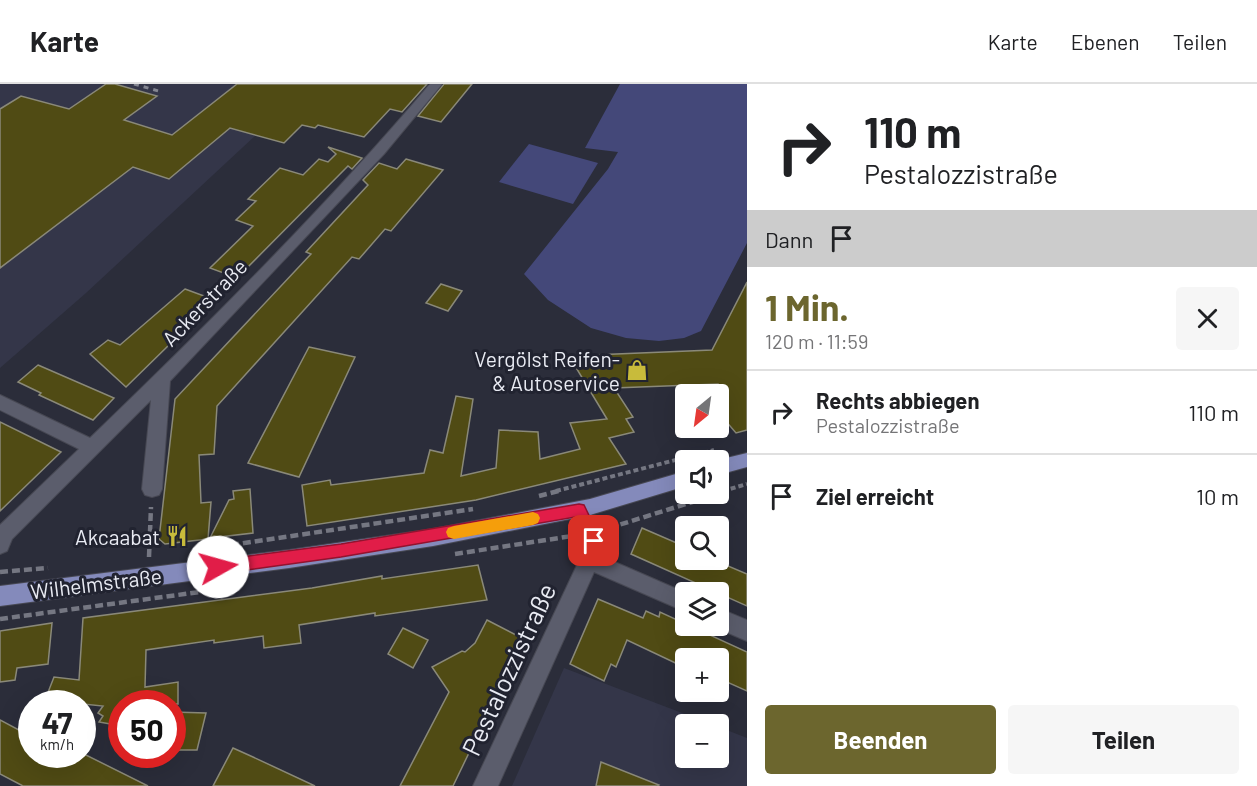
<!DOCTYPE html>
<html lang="de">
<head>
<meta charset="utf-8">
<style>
	body { margin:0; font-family:Barlow,sans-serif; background:#f6f6f6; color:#202124; height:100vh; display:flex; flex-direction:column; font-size:22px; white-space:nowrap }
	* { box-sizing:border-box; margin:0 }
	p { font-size:20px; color:#757577 }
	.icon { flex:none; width:33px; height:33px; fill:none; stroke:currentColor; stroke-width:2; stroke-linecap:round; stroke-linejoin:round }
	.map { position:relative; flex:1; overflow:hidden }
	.sheet { display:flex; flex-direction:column; background:#fff; width:510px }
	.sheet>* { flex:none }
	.hud { background:#fff; color:#202124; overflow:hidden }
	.needle { width:39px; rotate:209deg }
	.buttons { position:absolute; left:675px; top:300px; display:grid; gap:12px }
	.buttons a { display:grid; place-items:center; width:54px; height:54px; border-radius:6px; background:#fff; box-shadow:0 6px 24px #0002; font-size:30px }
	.speed { position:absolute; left:18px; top:606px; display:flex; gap:12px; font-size:30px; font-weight:700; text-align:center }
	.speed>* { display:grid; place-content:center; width:78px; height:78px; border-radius:50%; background:#fff; box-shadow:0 6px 24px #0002; line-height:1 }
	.speed small { font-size:15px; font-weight:400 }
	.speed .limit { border:9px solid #d22; background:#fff; color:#111 }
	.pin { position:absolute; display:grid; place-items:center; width:51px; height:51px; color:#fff; margin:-26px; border-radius:12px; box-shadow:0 3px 9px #0006 }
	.me { position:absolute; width:66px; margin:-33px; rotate:83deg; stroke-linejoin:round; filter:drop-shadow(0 0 4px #0008) }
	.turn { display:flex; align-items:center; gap:21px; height:126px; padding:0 18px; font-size:27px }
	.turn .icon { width:78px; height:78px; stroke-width:2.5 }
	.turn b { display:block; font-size:42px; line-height:51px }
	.then { display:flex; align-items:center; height:57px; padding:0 18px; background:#0003; gap:12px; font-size:22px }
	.round { display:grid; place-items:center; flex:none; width:63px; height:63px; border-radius:6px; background:#f6f6f6 }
	.overview { display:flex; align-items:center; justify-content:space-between; height:102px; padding:0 18px }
	h1 { font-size:36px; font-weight:700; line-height:45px; color:#6c662e }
	.cta { display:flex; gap:12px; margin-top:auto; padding:12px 18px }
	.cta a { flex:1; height:69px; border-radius:6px; background:#6c662e; color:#fff; font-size:24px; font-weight:700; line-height:69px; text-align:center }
	.cta a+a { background:#f6f6f6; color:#202124 }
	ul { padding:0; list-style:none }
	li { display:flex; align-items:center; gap:18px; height:84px; padding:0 18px; border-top:2px solid #e0e0e0 }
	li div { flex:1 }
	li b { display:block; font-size:22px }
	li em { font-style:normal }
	header { display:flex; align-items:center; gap:36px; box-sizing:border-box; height:84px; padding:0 30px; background:#fff; border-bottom:2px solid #e0e0e0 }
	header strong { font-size:28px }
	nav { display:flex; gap:33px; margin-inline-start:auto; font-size:21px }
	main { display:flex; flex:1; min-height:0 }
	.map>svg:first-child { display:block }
	.built { fill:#343649 }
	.green { fill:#444879 }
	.building { fill:#504b14; stroke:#8a8979; stroke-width:1.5 }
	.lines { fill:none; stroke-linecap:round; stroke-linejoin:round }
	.minor-casing { stroke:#474853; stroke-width:2 }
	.major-casing { stroke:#474853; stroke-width:2 }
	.path-far1 { stroke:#757782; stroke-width:4; stroke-dasharray:5 3; stroke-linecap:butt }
	.path { stroke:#757782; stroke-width:4.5; stroke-dasharray:8 4; stroke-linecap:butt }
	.minor { fill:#5b5d6c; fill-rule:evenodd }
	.major { fill:#848abb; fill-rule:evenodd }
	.rail { stroke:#848691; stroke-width:3; stroke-dasharray:5 5; stroke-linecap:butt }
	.route { fill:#e11d48; stroke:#92132f; stroke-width:1.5 }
	.slow { fill:#f59e0b }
	.labels { text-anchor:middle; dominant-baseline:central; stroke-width:6; stroke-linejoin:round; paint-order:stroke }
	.street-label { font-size:21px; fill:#e9ebf3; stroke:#212330 }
	.poi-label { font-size:21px; fill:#e9ebf3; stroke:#212330; text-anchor:end }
	.near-street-label { font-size:26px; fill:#e9ebf3; stroke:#212330 }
</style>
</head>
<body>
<header>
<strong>Karte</strong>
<nav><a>Karte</a><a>Ebenen</a><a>Teilen</a></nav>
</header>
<main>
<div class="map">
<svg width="747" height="702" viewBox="0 0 747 702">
	<rect width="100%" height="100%" fill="#2b2d3a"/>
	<g class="built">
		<path d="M 0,0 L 311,0 L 86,209 L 0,284 Z"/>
		<path d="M 564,584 L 711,640 L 686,640 L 686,674 L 718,674 L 719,643 L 747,654 L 747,702 L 512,702 Z"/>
	</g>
	<g class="green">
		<path d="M 620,0 L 747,0 L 747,159 L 701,247 L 684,254 L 659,257 L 626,254 L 591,244 L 548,216 L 524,190 L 608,85 L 618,68 L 585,64 Z"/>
		<path d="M 529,60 L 598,79 L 573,120 L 499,98 Z"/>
	</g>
	<g class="building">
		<path d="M 106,0 L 115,0 L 157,12 L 124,36 L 172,51 L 237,0 L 427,0 L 402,28 L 390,25 L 364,53 L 318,41 L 315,44 L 302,41 L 284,59 L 230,44 L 169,95 L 133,83 L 0,184 L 0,25 L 21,12 L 69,25 Z"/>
		<path d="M 444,0 L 472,0 L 441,38 L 418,32 Z"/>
		<path d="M 328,63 L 362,74 L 352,85 L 348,82 L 237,194 L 210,184 L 253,142 L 236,136 L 256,117 L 248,115 L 280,84 L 303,91 L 319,75 L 328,78 L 336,70 Z"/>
		<path d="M 406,75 L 443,86 L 391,147 L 385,145 L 359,175 L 352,173 L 217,322 L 214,370 L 199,371 L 201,419 L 211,418 L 208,455 L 165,460 L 159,455 L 175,315 L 311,170 L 306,168 L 368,101 L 363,96 L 379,79 L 397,85 Z"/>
		<path d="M 747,198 L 747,346 L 736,349 L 718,328 L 718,300 L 614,304 L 633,333 L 626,335 L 634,348 L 609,354 L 626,380 L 476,416 L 307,442 L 302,401 L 330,396 L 331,401 L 424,389 L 430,366 L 443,369 L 456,312 L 473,315 L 461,392 L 496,384 L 499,346 L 538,348 L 540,375 L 580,365 L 570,339 L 607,335 L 569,272 L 712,266 Z"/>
		<path d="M 441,200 L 462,207 L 448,227 L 426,219 Z"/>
		<path d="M 185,205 L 215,216 L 126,303 L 90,270 L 108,256 L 120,261 Z"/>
		<path d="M 309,263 L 355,273 L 299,393 L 248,379 Z"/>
		<path d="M 38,281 L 114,314 L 93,336 L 39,311 L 41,309 L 18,298 Z"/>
		<path d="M 0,338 L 61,368 L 0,427 Z"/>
		<path d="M 250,405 L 253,449 L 210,454 L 229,416 L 234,415 L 233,407 Z"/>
		<path d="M 642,444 L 686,463 L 686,476 L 714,476 L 747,490 L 747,522 L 631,470 Z"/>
		<path d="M 478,481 L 487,516 L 375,532 L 375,529 L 299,541 L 301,559 L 264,564 L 263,552 L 214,559 L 214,556 L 146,566 L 145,603 L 178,598 L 178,620 L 122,620 L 122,642 L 99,638 L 103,632 L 98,629 L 103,622 L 45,616 L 54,593 L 79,596 L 83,534 L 312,504 L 382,492 L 382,495 Z"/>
		<path d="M 598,515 L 643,534 L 646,527 L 659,533 L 660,528 L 747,568 L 747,607 L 718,594 L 718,574 L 686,574 L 686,584 L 627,556 L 616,583 L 611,580 L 604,597 L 570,580 Z"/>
		<path d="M 487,536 L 524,555 L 453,702 L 400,702 L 449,608 L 432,583 L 462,567 L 465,568 L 475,559 Z"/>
		<path d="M 52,539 L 48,580 L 17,584 L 15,596 L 0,598 L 0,547 Z"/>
		<path d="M 403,544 L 428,556 L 413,584 L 388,570 Z"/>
		<path d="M 172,628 L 206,629 L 197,666 L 172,666 Z"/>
		<path d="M 0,636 L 32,653 L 32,670 L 84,670 L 148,702 L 23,702 L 0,690 Z"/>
		<path d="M 233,664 L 253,673 L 315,702 L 213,702 Z"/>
		<path d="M 601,678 L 659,701 L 658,702 L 596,702 Z"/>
	</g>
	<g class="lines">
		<defs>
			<g id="minor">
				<path d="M 430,0 L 442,0 L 384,70 L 170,297 L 162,405 L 159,411 L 152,413 L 145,411 L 142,405 L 151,316 L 12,455 L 7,467 L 0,470 L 0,441 L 79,365 L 0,326 L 0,311 L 90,354 C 207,241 325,124 430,0 Z"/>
				<path d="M 579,418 L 586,420 C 594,435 609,455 601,472 L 686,509 L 686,528 L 594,488 L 498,702 L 473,702 L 585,464 L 581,450 L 569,426 L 572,420 Z"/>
				<path d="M 718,524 L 747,536 L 747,557 L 712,542 L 718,542 Z"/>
			</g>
			<g id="major">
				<path d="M 747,369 L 747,383 L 718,391 L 718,376 Z"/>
				<path d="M 686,387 L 686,402 L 590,431 L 433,462 L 289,484 L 0,522 L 0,502 L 289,466 L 433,445 L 590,415 Z"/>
			</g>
		</defs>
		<use href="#minor" class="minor-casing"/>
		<use href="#major" class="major-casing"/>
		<g class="path-far1">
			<path d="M 556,407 L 714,366"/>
			<path d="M 723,407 L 747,400"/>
		</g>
		<g class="path">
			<path d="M 718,409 L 728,406"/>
			<path d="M 539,412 L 562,406"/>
			<path d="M 609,444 L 718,410"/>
			<path d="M 231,461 L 473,425"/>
			<path d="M 455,470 L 572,452"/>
			<path d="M 149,473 L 151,423"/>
			<path d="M 0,488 L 48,484"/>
			<path d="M 0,535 L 207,507"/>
		</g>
		<use href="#minor" class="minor"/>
		<use href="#major" class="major"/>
		<path class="rail" d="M 134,0 L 162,8"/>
	</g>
	<path class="route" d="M 579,420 L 584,421 L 599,452 L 602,457 L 599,461 L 594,463 L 589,461 L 575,433 L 341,473 L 218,490 L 212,488 L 210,483 L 212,478 L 218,476 L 341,460 Z"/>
	<path class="slow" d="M 533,428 L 538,430 L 540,434 L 538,439 L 533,441 L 454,455 L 448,453 L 446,448 L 448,444 L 454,442 Z"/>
	<defs>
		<symbol id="shop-bare" viewBox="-9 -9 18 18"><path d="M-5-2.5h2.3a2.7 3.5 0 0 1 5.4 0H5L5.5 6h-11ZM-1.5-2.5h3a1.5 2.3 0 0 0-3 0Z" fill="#c8bb3b" stroke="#212330" stroke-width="2.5" paint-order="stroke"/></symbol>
		<symbol id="restaurant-bare" viewBox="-9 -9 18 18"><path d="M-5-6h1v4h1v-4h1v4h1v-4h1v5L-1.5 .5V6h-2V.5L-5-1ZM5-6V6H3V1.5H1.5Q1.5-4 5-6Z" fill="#c8bb3b" stroke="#212330" stroke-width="2.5" paint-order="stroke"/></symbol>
	</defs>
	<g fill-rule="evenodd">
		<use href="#shop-bare" x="622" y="271" width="30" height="30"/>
		<use href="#restaurant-bare" x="162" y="437" width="30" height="30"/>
	</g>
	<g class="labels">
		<g class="street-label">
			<text transform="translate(204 218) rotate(-46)">Ackerstraße</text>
			<text transform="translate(96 499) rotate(-7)">Wilhelmstraße</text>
		</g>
		<g class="poi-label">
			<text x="620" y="274">Vergölst Reifen-<tspan x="620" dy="24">&amp; Autoservice</tspan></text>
			<text x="160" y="452">Akcaabat</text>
		</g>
		<g class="near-street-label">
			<text transform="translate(508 585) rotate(-65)">Pestalozzistraße</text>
		</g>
	</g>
</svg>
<div class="buttons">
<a><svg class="needle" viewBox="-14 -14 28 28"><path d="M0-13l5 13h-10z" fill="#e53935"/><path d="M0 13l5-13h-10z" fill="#757577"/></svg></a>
<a><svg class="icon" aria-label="sound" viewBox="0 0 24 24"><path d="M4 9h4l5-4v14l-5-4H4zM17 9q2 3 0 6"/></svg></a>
<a><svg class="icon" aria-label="search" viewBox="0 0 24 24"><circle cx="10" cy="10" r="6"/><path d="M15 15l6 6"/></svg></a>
<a><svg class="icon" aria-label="layers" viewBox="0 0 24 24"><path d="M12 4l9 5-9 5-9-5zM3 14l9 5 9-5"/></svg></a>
<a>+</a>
<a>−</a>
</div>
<div class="speed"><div>47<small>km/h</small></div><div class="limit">50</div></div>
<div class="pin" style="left:594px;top:457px;background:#d93025"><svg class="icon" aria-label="arrive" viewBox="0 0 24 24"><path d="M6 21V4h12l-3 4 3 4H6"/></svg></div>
<svg class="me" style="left:218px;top:483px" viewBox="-20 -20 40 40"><circle r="19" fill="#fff"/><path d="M0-13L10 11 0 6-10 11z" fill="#e11d48"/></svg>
</div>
<section class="sheet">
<div class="hud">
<div class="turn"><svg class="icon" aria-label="right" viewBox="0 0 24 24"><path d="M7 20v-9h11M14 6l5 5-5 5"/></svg><div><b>110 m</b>Pestalozzistraße</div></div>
<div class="then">Dann<svg class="icon" aria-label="arrive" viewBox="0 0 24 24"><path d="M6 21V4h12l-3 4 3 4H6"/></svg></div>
</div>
<div class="overview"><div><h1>1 Min.</h1><p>120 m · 11:59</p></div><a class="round"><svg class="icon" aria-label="close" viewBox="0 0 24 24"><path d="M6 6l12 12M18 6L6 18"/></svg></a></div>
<ul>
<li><svg class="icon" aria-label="right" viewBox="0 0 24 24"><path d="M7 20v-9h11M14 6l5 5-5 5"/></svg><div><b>Rechts abbiegen</b><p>Pestalozzistraße</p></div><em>110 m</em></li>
<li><svg class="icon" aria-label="arrive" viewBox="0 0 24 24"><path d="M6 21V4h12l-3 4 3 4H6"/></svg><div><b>Ziel erreicht</b></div><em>10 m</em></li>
</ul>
<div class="cta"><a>Beenden</a><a>Teilen</a></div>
</section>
</main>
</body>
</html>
